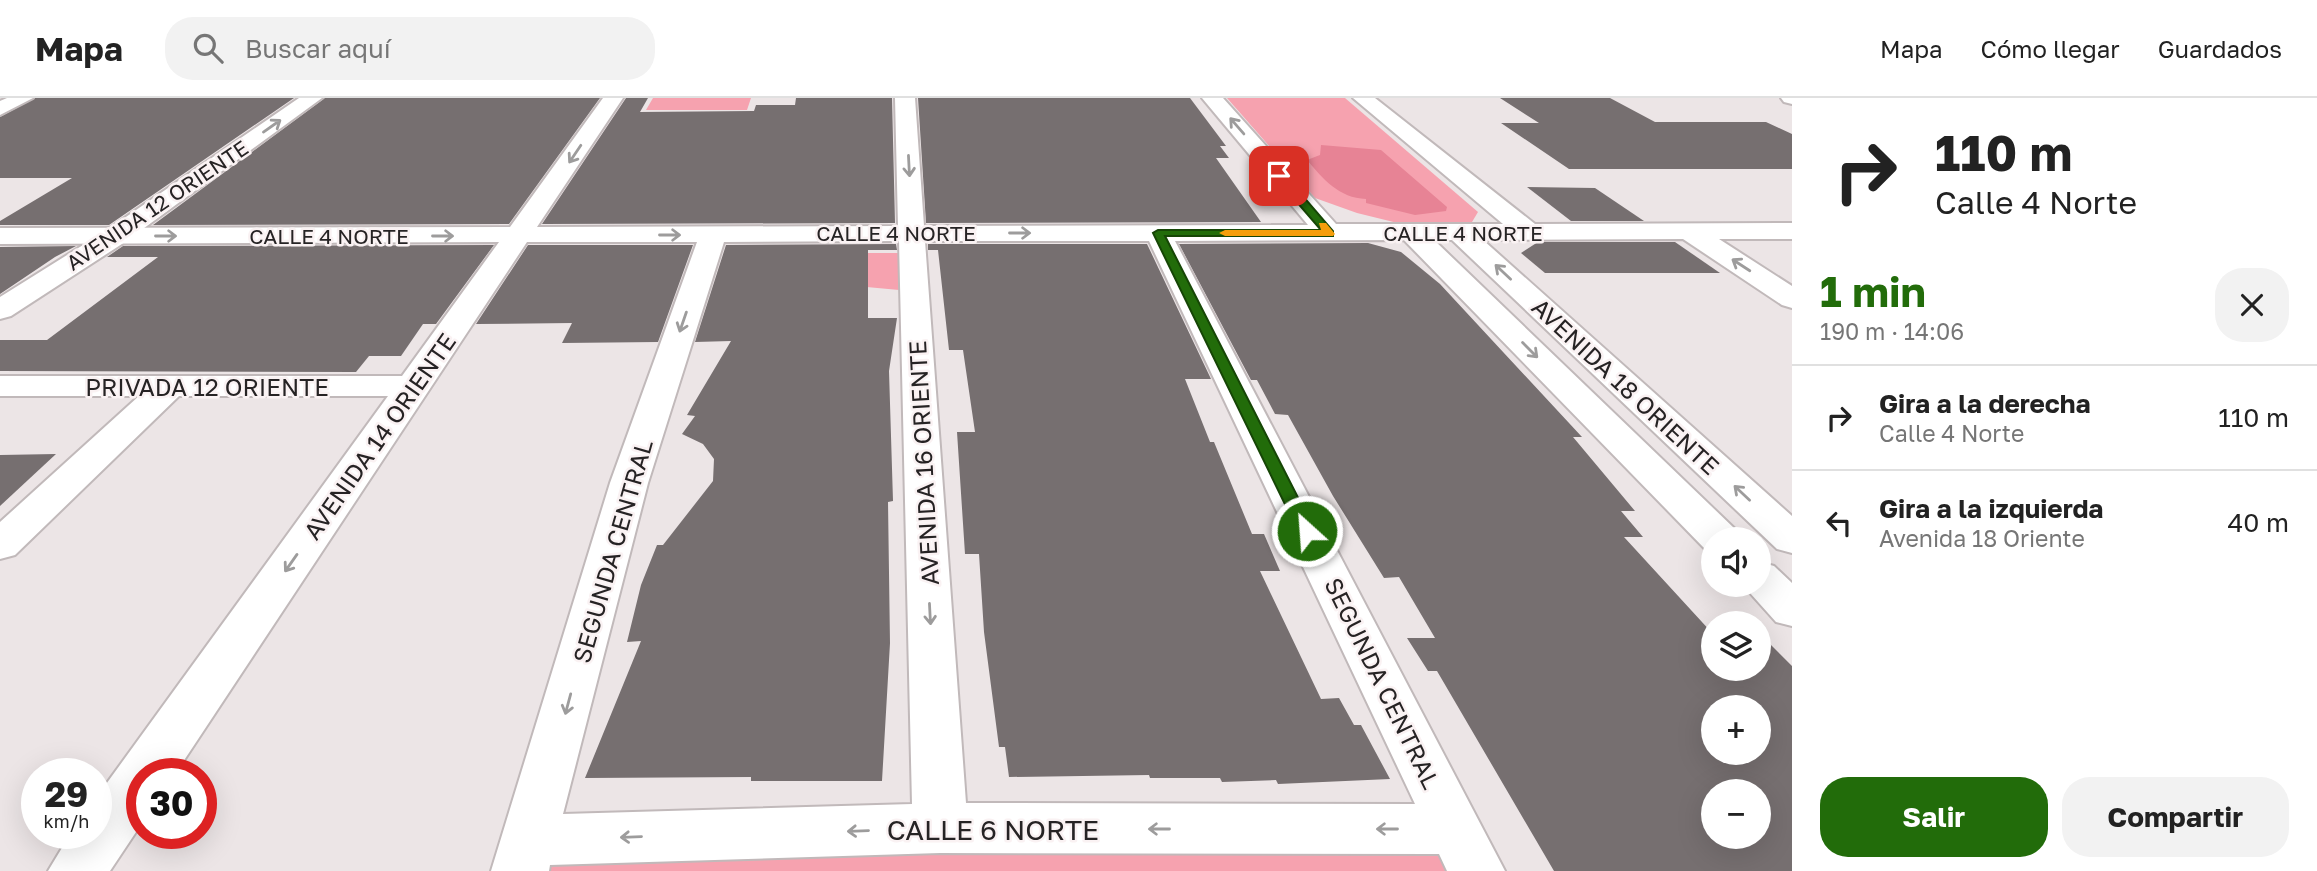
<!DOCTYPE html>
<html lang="es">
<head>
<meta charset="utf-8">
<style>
	body { margin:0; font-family:"Golos Text",sans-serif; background:#f2f2f2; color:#222; height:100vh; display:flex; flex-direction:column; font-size:26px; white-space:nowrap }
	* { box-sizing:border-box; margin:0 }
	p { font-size:23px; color:#767676 }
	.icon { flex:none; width:38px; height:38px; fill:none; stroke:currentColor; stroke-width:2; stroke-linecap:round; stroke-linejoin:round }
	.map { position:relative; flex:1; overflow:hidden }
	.drawer { display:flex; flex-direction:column; background:#fff; width:525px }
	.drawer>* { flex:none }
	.guide { background:#fff; color:#222; overflow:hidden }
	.buttons { position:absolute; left:1701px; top:429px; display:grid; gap:14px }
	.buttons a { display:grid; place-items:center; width:70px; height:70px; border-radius:50%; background:#fff; box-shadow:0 7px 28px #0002; font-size:35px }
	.speed { position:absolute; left:21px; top:660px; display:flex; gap:14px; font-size:35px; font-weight:700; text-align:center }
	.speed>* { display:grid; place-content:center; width:91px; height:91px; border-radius:50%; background:#fff; box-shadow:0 7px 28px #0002; line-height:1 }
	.speed small { font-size:18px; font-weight:400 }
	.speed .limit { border:10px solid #d22; background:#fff; color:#111 }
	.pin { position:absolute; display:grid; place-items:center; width:60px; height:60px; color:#fff; margin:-30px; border-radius:14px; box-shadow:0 4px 10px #0006 }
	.me { position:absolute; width:77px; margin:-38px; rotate:334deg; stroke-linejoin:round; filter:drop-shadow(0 0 5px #0008) }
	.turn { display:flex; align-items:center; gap:24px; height:147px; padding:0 28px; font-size:32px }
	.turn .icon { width:91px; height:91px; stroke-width:2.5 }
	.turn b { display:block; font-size:49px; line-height:60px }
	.round { display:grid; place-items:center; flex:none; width:74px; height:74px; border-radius:28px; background:#f2f2f2 }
	.head { display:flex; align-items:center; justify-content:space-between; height:119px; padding:0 28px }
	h1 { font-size:42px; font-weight:700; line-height:52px; color:#226c0a }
	.action { display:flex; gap:14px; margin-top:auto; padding:14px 28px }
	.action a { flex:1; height:80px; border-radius:28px; background:#226c0a; color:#fff; font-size:28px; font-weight:700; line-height:80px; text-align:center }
	.action a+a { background:#f2f2f2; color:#222 }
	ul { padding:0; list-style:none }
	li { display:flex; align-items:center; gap:21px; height:105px; padding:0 28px; border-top:2px solid #e0e0e0 }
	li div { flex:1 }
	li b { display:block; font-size:26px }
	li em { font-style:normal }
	header { display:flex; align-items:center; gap:42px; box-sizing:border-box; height:98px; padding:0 35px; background:#fff; border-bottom:2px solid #e0e0e0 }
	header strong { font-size:33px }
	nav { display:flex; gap:38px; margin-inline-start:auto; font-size:24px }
	.search { width:490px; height:63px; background:#f2f2f2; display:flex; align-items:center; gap:18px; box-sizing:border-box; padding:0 24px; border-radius:28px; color:#767676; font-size:26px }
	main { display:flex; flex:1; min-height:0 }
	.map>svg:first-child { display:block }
	.green { fill:#f6a2af }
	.forest { fill:#e78395 }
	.building { fill:#766f70; fill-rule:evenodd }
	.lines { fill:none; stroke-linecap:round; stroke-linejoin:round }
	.minor-casing { stroke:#c1b9ba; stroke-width:4 }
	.major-casing { stroke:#c1b9ba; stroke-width:4 }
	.minor { fill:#fff; fill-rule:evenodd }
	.major { fill:#fff; fill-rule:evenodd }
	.oneway { stroke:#9d9c9c }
	.route { fill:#226c0a; stroke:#164606; stroke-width:2 }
	.slow { fill:#f59e0b }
	.labels { text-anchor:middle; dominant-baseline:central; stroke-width:5; stroke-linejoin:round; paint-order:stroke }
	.far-street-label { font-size:21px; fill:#262324; stroke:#faf2f3 }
	.street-label { font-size:24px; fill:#262324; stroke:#faf2f3 }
	.near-street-label { font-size:28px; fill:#262324; stroke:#faf2f3 }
</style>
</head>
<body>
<header>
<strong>Mapa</strong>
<div class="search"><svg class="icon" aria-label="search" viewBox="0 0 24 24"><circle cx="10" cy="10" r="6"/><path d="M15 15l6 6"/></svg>Buscar aquí</div>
<nav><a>Mapa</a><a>Cómo llegar</a><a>Guardados</a></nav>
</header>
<main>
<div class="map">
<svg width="1792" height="773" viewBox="0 0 1792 773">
	<rect width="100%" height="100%" fill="#ece5e6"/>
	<g class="green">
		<path d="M 653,0 L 751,0 L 747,12 L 646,12 Z"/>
		<path d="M 1227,0 L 1345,0 L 1478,114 L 1472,124 L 1426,132 L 1357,115 L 1315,100 Z"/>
		<path d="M 815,155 L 899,155 L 899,192 L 845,187 Z"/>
		<path d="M 554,748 L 1438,749 L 1450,773 L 547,773 Z"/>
	</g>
	<path class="forest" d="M 1321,47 L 1381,52 L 1447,109 L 1446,113 L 1415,117 L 1366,105 L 1366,101 C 1339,100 1323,81 1307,62 L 1320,57 Z"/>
	<g class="building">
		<path d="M 35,0 L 294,0 L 109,127 L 0,127 L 0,123 L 72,80 L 0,80 L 0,19 Z"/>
		<path d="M 325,0 L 600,0 L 509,126 L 153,127 Z"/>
		<path d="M 626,0 L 648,0 L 640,14 L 754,13 L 756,7 L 795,7 L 796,0 L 892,0 L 895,125 L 542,126 Z"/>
		<path d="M 918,0 L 1190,0 L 1226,48 L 1220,48 L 1229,60 L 1216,60 L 1261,124 L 926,125 Z"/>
		<path d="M 1500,0 L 1610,0 L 1655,24 L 1766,24 L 1792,36 L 1792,71 L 1569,71 L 1501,25 L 1539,25 Z"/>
		<path d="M 1527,89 L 1595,90 L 1644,123 L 1571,123 Z"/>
		<path d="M 1538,144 L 1675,144 L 1720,175 L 1545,175 L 1521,155 Z"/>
		<path d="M 1368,145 L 1401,154 L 1440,186 L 1582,339 L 1573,339 L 1635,413 L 1621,413 L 1643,439 L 1624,439 L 1713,536 L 1713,570 L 1759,570 L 1759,535 L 1792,568 L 1792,773 L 1554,773 L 1437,573 L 1428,573 L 1407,540 L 1435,540 L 1399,479 L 1384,480 L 1333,398 L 1288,317 L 1275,316 L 1257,282 L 1251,282 L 1179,146 ZM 1713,609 L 1759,609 L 1759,654 L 1713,654 ZM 1713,693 L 1759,693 L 1759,738 L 1713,738 Z"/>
		<path d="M 896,146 L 897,152 L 868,152 L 868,220 L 897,220 L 889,273 L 893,403 L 888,404 L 890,545 L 882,683 L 751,683 L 751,679 L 585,680 L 641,543 L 627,544 L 641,487 L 657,447 L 663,447 L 713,383 L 714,361 L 703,346 L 682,336 L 695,318 L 687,317 L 731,243 L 695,244 L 726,147 Z"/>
		<path d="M 928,146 L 1147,146 L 1211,281 L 1185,281 L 1210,344 L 1214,344 L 1252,436 L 1264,436 L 1280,473 L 1260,473 L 1321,601 L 1339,600 L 1354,627 L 1361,627 L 1390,681 L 1278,686 L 1276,682 L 1222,684 L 1220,680 L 1150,680 L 1149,677 L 1009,679 L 1005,649 L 999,649 L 984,534 L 979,456 L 965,456 L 957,334 L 975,334 L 963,252 L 949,252 L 938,152 L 928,152 Z"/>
		<path d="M 494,147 L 436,226 L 423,226 L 401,258 L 369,258 L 356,274 L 0,273 L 0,242 L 47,242 L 158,159 L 107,159 L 123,148 Z"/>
		<path d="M 528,147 L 693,147 L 658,244 L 562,245 L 572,225 L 476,226 Z"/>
		<path d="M 76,148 L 55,159 L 0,196 L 0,149 Z"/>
		<path d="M 56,356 L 0,408 L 0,357 Z"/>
	</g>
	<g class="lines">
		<defs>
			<g id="minor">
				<path d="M 603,0 L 623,0 L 537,129 L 898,128 L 895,0 L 915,0 L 924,128 L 1308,127 L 1202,0 L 1223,0 L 1336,126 L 1503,126 L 1353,0 L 1375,0 L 1535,126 L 1792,125 L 1792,141 L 1719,141 L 1792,188 L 1792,210 L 1782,207 L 1683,141 L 1483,142 L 1792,418 L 1792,455 L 1777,451 L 1452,142 L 1434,142 L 1735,431 L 1741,441 L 1713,441 L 1713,453 L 1705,451 L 1404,142 L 1175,143 L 1505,773 L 1447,773 L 1439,756 L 940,755 L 550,767 L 549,773 L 491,773 L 610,385 L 697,144 L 527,144 L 175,676 L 142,676 L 142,725 L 110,773 L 48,773 L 71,735 L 96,735 L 96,700 L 388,298 L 179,298 L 15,457 L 0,461 L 0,424 L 139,298 L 0,298 L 0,278 L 402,278 L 499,144 L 0,146 L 0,130 L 510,129 ZM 899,143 L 912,706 L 563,716 L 648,385 L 724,144 ZM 925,143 L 1149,143 L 1415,706 L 966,705 Z"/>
				<path d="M 1781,0 L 1792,0 L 1792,6 L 1784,4 Z"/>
				<path d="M 1759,464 L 1774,468 L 1792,485 L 1792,528 L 1776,524 L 1742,486 L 1759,486 Z"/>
			</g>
			<g id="major">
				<path d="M 7,0 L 33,0 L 0,17 L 0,3 Z"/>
				<path d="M 299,0 L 322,0 L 125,144 L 11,218 L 0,221 L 0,199 L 107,132 Z"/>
			</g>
		</defs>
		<use href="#minor" class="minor-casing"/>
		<use href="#major" class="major-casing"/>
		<use href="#minor" class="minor"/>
		<use href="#major" class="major"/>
	</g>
	<defs><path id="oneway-shaft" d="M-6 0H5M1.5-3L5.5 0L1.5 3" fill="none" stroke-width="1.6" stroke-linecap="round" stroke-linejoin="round" transform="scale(1.75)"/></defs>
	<g class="oneway">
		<use href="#oneway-shaft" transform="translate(272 28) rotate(-35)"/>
		<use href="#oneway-shaft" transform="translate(1237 28) rotate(-131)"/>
		<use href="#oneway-shaft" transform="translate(575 56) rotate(124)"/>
		<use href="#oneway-shaft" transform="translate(909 68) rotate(87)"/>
		<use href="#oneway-shaft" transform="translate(1020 135)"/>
		<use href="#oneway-shaft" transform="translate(670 137)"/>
		<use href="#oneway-shaft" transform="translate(166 138)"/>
		<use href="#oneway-shaft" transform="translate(443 138)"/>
		<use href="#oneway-shaft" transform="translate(1741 167) rotate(-147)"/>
		<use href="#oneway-shaft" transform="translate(1503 174) rotate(-137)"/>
		<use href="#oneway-shaft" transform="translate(683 224) rotate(109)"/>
		<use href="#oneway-shaft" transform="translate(1530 252) rotate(45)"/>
		<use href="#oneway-shaft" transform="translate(1742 395) rotate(-137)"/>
		<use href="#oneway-shaft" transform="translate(291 465) rotate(125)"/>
		<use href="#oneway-shaft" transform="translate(930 516) rotate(87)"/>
		<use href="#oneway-shaft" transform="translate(568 606) rotate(105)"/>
		<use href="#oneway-shaft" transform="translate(1159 731) rotate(-180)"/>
		<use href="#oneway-shaft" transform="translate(1387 731) rotate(-180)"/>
		<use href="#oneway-shaft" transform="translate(858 733) rotate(178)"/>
		<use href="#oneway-shaft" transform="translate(631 739) rotate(178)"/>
	</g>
	<path class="route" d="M 1276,75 L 1283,75 L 1333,133 L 1333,138 L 1165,138 L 1315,433 L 1307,439 L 1298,433 L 1153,135 L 1158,132 L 1321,132 L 1276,80 Z"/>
	<path class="slow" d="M 1319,125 L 1326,125 L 1335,136 L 1333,138 L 1225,138 L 1219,135 L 1225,132 L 1321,132 Z"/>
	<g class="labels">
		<g class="far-street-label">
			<text transform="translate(157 107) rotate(-34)">AVENIDA 12 ORIENTE</text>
			<text x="896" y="135">CALLE 4 NORTE</text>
			<text x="1463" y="135">CALLE 4 NORTE</text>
			<text x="329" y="138">CALLE 4 NORTE</text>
		</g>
		<g class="street-label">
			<text x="207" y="288">PRIVADA 12 ORIENTE</text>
			<text transform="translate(1626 288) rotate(43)">AVENIDA 18 ORIENTE</text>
			<text transform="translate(379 338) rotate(-55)">AVENIDA 14 ORIENTE</text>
			<text transform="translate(923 365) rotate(-93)">AVENIDA 16 ORIENTE</text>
			<text transform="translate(612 453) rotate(-74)">SEGUNDA CENTRAL</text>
			<text transform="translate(1383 585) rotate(64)">SEGUNDA CENTRAL</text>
		</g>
		<g class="near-street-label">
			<text x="993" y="731">CALLE 6 NORTE</text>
		</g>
	</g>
</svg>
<div class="buttons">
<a><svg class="icon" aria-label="sound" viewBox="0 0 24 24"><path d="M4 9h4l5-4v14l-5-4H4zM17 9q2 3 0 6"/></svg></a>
<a><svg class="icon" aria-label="layers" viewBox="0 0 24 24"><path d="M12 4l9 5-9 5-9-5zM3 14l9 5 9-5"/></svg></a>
<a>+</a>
<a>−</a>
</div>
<div class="speed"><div>29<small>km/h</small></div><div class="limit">30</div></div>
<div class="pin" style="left:1279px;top:78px;background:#d93025"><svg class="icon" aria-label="arrive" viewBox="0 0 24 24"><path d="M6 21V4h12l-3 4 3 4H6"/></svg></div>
<svg class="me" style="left:1307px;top:433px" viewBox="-20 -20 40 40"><circle r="17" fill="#226c0a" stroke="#fff" stroke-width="3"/><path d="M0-11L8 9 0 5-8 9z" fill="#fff"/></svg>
</div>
<section class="drawer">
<div class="guide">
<div class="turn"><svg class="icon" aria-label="right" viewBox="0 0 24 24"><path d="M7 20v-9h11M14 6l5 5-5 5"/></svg><div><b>110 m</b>Calle 4 Norte</div></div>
</div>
<div class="head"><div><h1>1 min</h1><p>190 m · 14:06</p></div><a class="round"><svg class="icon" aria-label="close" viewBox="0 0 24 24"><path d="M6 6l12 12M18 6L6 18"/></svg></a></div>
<ul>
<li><svg class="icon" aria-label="right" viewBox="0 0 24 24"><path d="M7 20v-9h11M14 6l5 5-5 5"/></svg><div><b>Gira a la derecha</b><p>Calle 4 Norte</p></div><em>110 m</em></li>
<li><svg class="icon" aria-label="left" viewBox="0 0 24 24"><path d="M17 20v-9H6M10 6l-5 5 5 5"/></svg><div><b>Gira a la izquierda</b><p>Avenida 18 Oriente</p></div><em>40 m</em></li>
</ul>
<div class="action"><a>Salir</a><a>Compartir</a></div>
</section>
</main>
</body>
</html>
